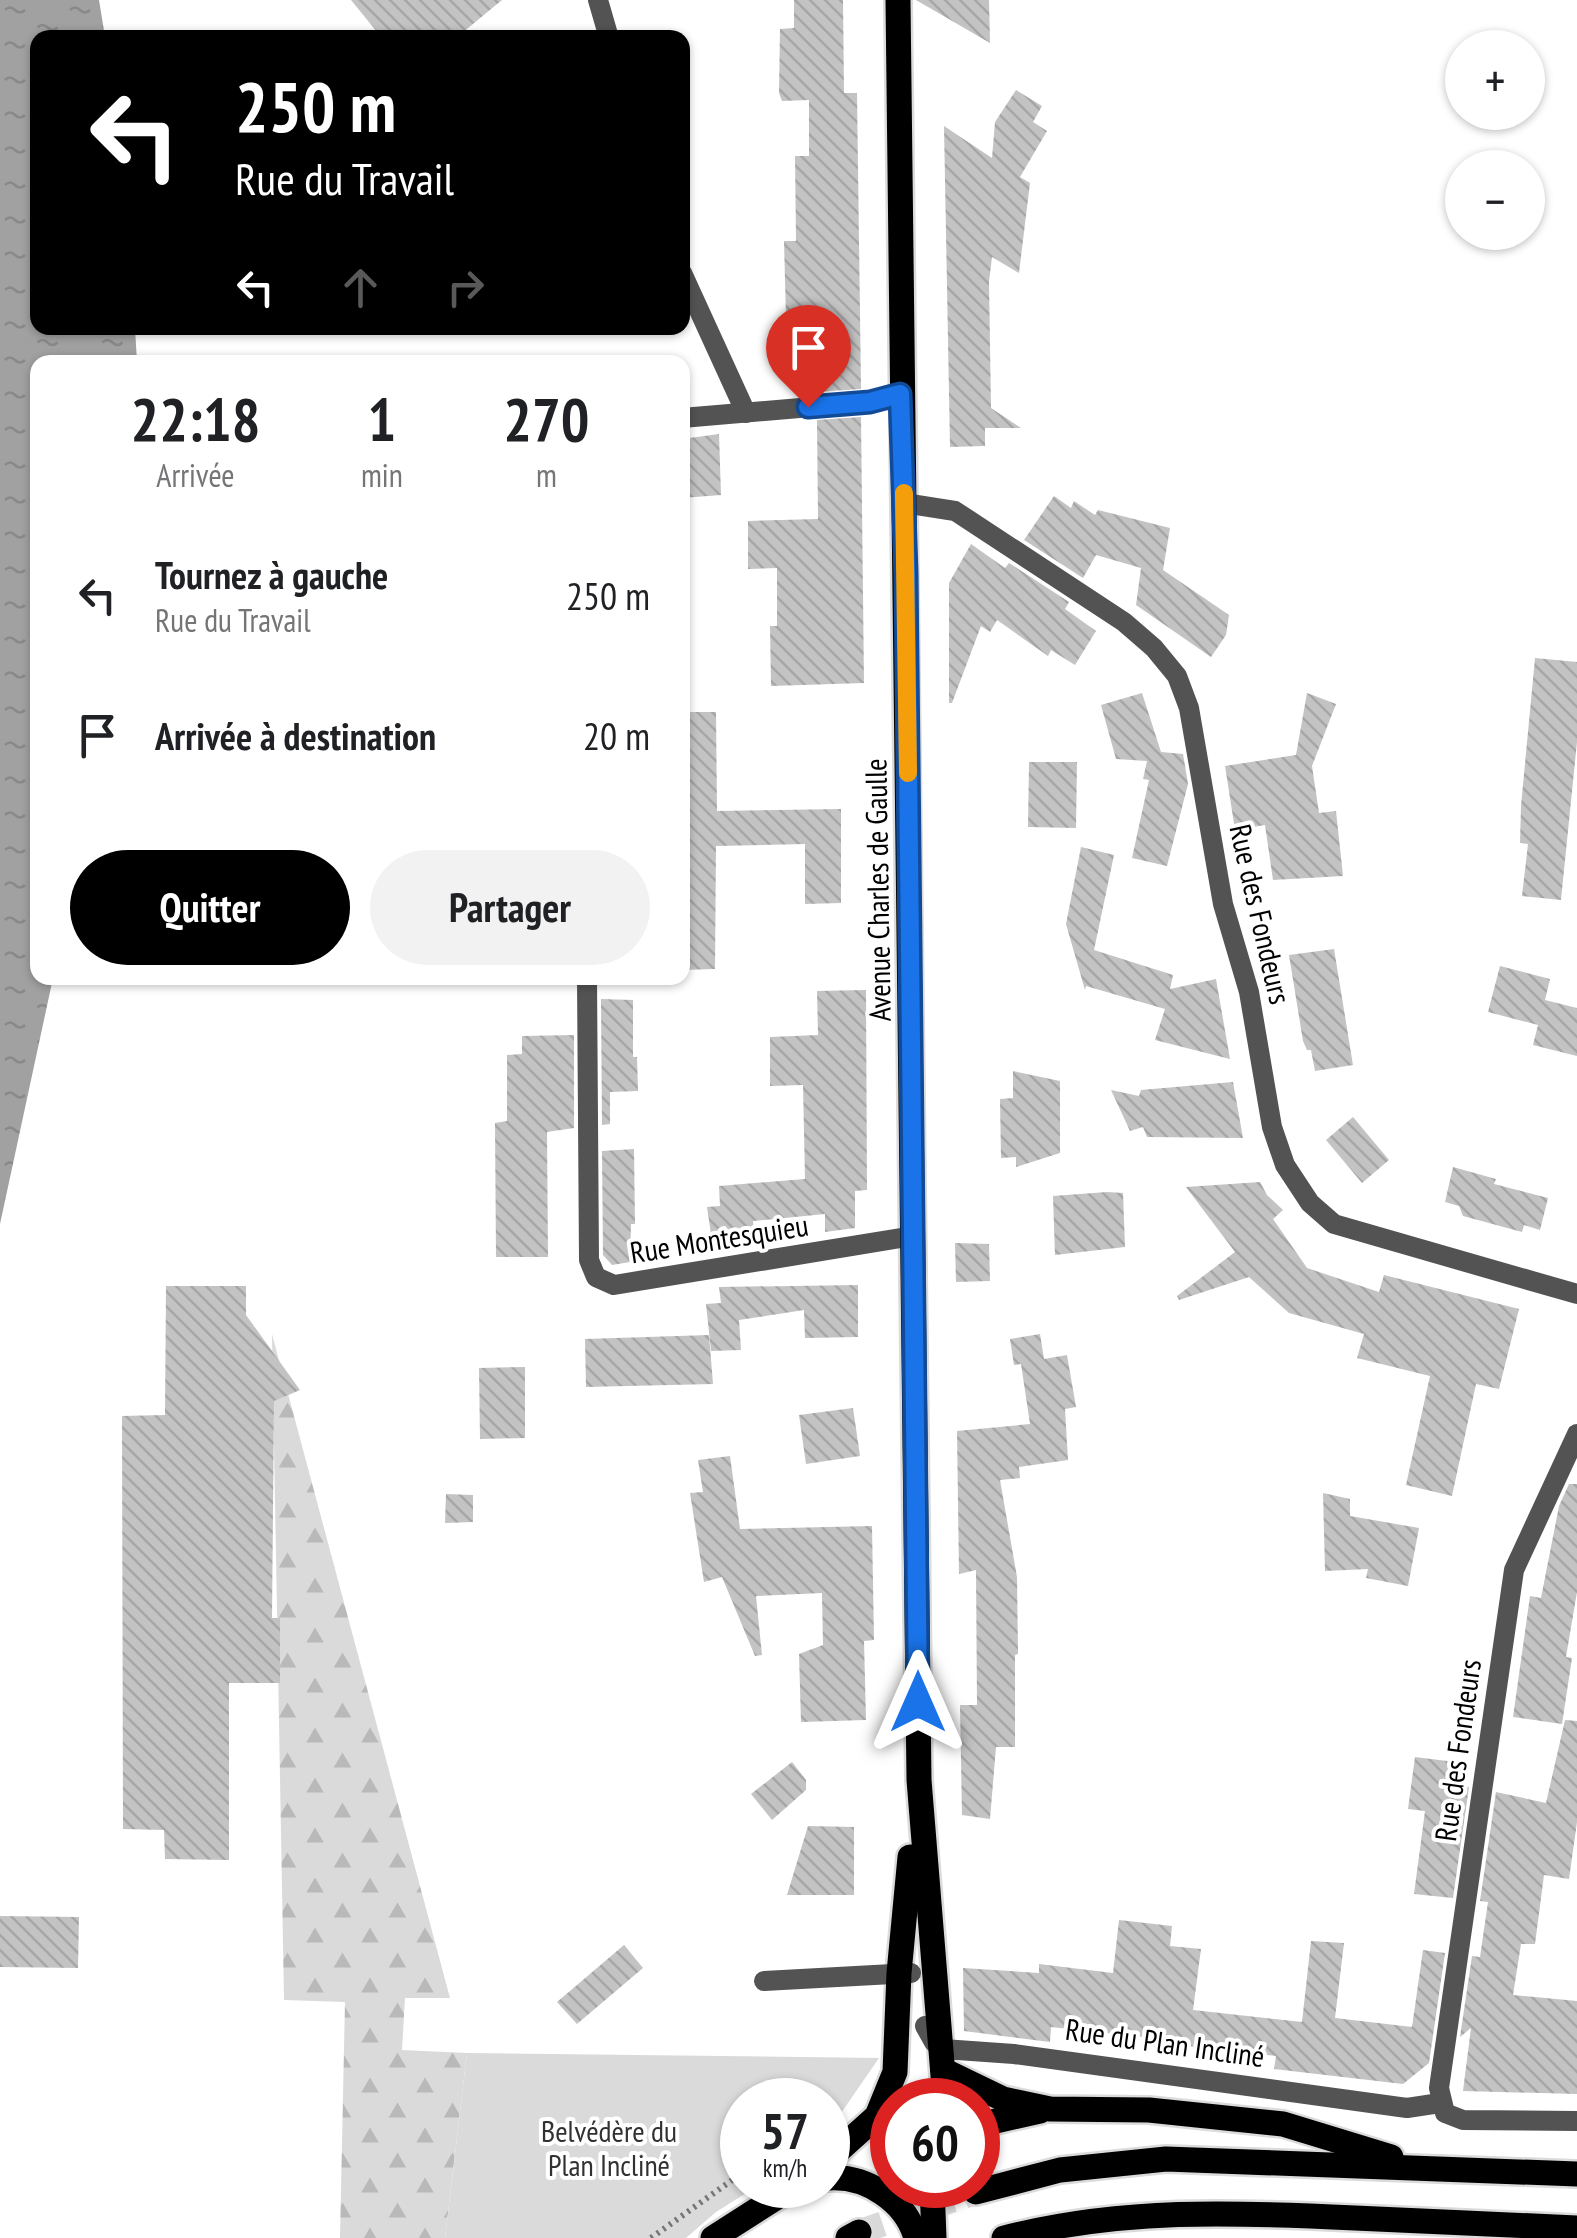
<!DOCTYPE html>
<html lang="fr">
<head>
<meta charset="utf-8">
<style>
	body { margin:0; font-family:"PT Sans Narrow",sans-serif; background:#f2f2f2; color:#202124; height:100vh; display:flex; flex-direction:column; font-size:38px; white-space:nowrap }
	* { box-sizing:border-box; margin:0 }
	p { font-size:32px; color:#757577 }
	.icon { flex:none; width:55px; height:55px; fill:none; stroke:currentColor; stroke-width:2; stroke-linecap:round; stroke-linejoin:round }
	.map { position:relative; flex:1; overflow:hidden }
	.side { position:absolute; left:30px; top:355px; width:660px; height:630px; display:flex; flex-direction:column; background:#fff; border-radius:20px; box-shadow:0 2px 8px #0004 }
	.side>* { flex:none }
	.top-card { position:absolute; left:30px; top:30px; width:660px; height:305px; border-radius:20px; box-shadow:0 2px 8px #0004; background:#000; color:#fff; overflow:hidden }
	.tools { position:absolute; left:1445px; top:30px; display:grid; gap:20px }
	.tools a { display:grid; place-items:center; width:100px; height:100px; border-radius:50%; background:#fff; box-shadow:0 2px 8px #0004; font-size:50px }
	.speed { position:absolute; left:720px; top:2078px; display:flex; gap:20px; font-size:50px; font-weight:700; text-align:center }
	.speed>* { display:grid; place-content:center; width:130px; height:130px; border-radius:50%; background:#fff; box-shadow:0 2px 8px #0004; line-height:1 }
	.speed small { font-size:25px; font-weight:400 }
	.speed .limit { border:15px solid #d22; background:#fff; color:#111 }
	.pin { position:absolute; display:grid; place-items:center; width:85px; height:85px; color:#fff; margin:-102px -42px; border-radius:50% 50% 50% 0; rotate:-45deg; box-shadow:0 0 10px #0007 }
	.pin .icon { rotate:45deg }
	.me { position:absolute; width:110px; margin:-55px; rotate:0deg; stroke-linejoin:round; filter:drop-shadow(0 0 8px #0008) }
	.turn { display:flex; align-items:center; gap:35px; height:210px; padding:0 40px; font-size:45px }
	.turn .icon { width:130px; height:130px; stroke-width:2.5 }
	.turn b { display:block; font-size:70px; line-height:85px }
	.lanes { display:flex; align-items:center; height:95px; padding:0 40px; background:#0003; justify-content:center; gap:50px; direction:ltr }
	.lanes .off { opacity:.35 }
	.eta { display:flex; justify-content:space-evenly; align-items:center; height:170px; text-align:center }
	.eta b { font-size:60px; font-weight:700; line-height:70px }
	.action { display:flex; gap:20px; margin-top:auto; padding:20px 40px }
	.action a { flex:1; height:115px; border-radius:60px; background:#000; color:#fff; font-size:40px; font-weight:700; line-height:115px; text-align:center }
	.action a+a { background:#f2f2f2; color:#202124 }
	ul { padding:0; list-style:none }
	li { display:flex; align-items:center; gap:30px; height:140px; padding:0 40px }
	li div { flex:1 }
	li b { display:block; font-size:38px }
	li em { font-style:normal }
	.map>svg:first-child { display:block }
	.forest { fill:url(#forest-firs) }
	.green { fill:#dadada }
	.water { fill:url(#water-ripples) }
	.building { fill:url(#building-back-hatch) }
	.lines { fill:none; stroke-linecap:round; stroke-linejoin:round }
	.primary-tunnel { stroke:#d9d9d9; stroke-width:25; stroke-dasharray:25 12; stroke-linecap:butt }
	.primary-casing { stroke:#dbdbdb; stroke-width:30 }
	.path { stroke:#757575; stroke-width:6; stroke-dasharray:2.5 5; stroke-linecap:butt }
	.lane { stroke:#535353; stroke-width:20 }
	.street { stroke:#535353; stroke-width:20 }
	.primary { stroke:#000; stroke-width:25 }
	.route-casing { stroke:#114b97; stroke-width:25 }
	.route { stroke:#1a73e8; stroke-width:18 }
	.slow { stroke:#f59e0b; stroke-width:18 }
	.labels { text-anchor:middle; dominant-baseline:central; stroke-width:8; stroke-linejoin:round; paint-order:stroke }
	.street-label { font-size:30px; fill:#000; stroke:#fff }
	.park-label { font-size:30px; fill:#313131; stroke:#fff }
</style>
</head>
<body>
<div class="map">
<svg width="1577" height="2238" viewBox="0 0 1577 2238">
	<defs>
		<pattern id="forest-firs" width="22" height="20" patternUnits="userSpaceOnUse" patternTransform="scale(2.5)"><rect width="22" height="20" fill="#dadada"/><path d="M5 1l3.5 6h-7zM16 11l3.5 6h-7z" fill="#b9b9b9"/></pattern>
		<pattern id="water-ripples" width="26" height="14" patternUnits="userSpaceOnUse" patternTransform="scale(2.5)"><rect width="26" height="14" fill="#a1a1a1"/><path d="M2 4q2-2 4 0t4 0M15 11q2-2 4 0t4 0" fill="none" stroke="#898989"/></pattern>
		<pattern id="building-back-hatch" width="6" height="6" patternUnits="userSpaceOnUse" patternTransform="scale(2.5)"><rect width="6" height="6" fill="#c3c3c3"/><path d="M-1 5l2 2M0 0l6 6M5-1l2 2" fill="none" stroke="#a6a6a6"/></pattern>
	</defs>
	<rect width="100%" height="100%" fill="#fff"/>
	<path class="forest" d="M 272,1334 L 450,1998 L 405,1998 L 402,2050 L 467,2053 L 445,2238 L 340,2238 L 345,2002 L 284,2000 Z"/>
	<path class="green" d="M 467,2053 L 879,2058 L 828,2132 L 828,2100 L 742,2100 L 742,2185 L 759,2185 L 716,2212 L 686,2238 L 445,2238 Z"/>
	<path class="water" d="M 0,0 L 99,0 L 105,37 L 38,38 L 38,328 L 135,328 L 137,362 L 38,362 L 38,978 L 53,978 L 0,1224 Z"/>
	<g class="building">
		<path d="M 351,0 L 502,0 L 456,38 L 382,38 Z"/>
		<path d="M 794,0 L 843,0 L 844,93 L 857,93 L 861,389 L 801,393 L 801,369 L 794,368 L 793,315 L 786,318 L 784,241 L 796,241 L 795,156 L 809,156 L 809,100 L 782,101 L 779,93 L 780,29 L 794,28 Z"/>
		<path d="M 916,0 L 989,0 L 990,43 Z"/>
		<path d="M 1016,90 L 1042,106 L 1033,122 L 1047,131 L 1020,177 L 1030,183 L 1019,273 L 992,257 L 989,282 L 991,408 L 1021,428 L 985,428 L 985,446 L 950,447 L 944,126 L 992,158 L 995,122 Z"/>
		<path d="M 861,417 L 864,683 L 771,686 L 770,626 L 777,626 L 777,568 L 748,569 L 748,521 L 818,519 L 817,420 Z"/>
		<path d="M 719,434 L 721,495 L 682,498 L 682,439 Z"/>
		<path d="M 1054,496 L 1071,508 L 1074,501 L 1095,515 L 1098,510 L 1170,528 L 1163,570 L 1229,615 L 1226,635 L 1211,657 L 1136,605 L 1141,568 L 1096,555 L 1083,578 L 1024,540 Z"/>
		<path d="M 971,544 L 1005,568 L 1009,563 L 1069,602 L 1065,609 L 1096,631 L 1075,665 L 1051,650 L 1048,656 L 997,620 L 990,632 L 981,626 L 952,703 L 949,703 L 949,583 Z"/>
		<path d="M 1535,658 L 1577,662 L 1577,742 L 1561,900 L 1522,896 L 1528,844 L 1520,843 L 1521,806 Z"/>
		<path d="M 1142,693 L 1161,752 L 1183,754 L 1188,784 L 1167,866 L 1132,858 L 1149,780 L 1143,779 L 1147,761 L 1116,759 L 1101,705 Z"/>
		<path d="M 1307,693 L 1336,704 L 1312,766 L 1319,813 L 1336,811 L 1343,876 L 1273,880 L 1265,825 L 1235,830 L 1225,766 L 1296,755 Z"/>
		<path d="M 682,712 L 716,712 L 717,811 L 841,809 L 841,903 L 805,904 L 805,844 L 716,846 L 715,969 L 682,970 Z"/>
		<path d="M 1029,762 L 1077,762 L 1076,828 L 1028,827 Z"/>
		<path d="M 1081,847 L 1114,855 L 1094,950 L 1173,975 L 1170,989 L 1216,979 L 1230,1059 L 1155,1040 L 1165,1009 L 1086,986 L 1085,990 L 1066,924 Z"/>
		<path d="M 1334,949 L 1353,1065 L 1315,1071 L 1311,1050 L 1307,1050 L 1303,1041 L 1289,955 Z"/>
		<path d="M 1500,966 L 1550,979 L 1545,1000 L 1577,1008 L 1577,1056 L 1533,1045 L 1538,1025 L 1488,1012 Z"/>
		<path d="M 866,990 L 867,1190 L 855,1191 L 855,1228 L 825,1232 L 825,1214 L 753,1221 L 755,1242 L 713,1248 L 707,1207 L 720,1206 L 719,1186 L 805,1179 L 803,1085 L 770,1086 L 770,1037 L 818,1035 L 817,991 Z"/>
		<path d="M 601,999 L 633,1000 L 633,1057 L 637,1057 L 638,1091 L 610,1092 L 610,1124 L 602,1125 Z"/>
		<path d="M 574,1035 L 574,1128 L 547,1132 L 548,1257 L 496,1257 L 495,1123 L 507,1121 L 507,1055 L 522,1054 L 522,1036 Z"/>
		<path d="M 1013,1071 L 1060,1081 L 1060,1153 L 1016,1167 L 1016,1157 L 1001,1158 L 1000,1099 L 1013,1098 Z"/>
		<path d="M 1233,1082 L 1243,1138 L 1147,1137 L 1143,1127 L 1130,1131 L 1111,1090 L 1139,1096 L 1141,1090 Z"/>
		<path d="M 1353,1117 L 1389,1160 L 1362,1183 L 1326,1140 Z"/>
		<path d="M 634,1149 L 635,1224 L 631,1224 L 630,1262 L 612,1265 L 603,1255 L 602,1151 Z"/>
		<path d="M 1453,1167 L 1496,1179 L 1494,1184 L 1548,1198 L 1540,1230 L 1524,1225 L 1522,1232 L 1463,1216 L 1459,1206 L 1445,1202 Z"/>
		<path d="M 1260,1182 L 1267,1195 L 1283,1210 L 1273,1219 L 1307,1268 L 1379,1292 L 1384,1275 L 1519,1309 L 1499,1389 L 1476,1384 L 1452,1496 L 1406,1485 L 1430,1376 L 1357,1358 L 1364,1334 L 1289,1313 L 1249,1277 L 1179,1300 L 1177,1296 L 1235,1252 L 1186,1187 Z"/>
		<path d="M 1107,1192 L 1123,1193 L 1125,1247 L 1055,1255 L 1053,1196 Z"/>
		<path d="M 955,1243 L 989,1244 L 990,1281 L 956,1282 Z"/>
		<path d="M 858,1285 L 858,1337 L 805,1338 L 804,1310 L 739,1320 L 741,1350 L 711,1351 L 706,1304 L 721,1303 L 719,1287 Z"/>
		<path d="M 166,1286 L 246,1286 L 246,1315 L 300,1390 L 274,1401 L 272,1618 L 280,1618 L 280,1683 L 229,1683 L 229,1860 L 165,1859 L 164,1830 L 123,1829 L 122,1416 L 165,1415 Z"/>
		<path d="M 1040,1334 L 1044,1359 L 1067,1355 L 1076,1407 L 1065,1409 L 1068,1460 L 1019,1467 L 1020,1478 L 1000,1480 L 1017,1577 L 1018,1654 L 1015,1655 L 1015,1747 L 996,1747 L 990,1819 L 962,1815 L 960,1705 L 977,1705 L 976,1570 L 959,1574 L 957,1431 L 1030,1424 L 1021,1364 L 1014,1365 L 1010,1339 Z"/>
		<path d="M 709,1335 L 713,1384 L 586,1387 L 585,1339 Z"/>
		<path d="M 525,1367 L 525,1438 L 480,1439 L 479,1368 Z"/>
		<path d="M 853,1408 L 860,1456 L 806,1464 L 799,1415 Z"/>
		<path d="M 730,1456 L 740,1529 L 872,1526 L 874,1640 L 864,1641 L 866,1720 L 801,1722 L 799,1654 L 823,1645 L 822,1593 L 756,1596 L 762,1655 L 755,1656 L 722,1577 L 704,1582 L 690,1493 L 703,1492 L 698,1460 Z"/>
		<path d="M 1569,1484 L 1577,1484 L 1577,1592 L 1566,1657 L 1572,1658 L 1562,1724 L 1513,1717 L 1530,1596 L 1541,1598 L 1559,1506 Z"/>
		<path d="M 1323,1493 L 1350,1499 L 1350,1516 L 1419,1528 L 1408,1586 L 1366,1578 L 1368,1569 L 1325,1571 Z"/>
		<path d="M 446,1494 L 473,1495 L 473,1522 L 445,1523 Z"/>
		<path d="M 1565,1720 L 1577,1721 L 1577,1822 L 1569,1879 L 1544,1875 L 1535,1944 L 1521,1944 L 1513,1995 L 1577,2001 L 1577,2094 L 1463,2091 L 1471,2028 L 1460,2037 L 1472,1956 L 1480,1957 L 1488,1902 L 1480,1901 L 1496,1792 L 1546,1803 Z"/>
		<path d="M 1415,1757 L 1463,1763 L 1460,1785 L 1469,1787 L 1453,1898 L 1414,1894 L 1425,1811 L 1408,1809 Z"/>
		<path d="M 792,1762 L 806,1780 L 806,1790 L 772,1820 L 751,1794 Z"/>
		<path d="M 808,1826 L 854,1827 L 854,1895 L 787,1895 Z"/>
		<path d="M 0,1916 L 79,1917 L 78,1968 L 0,1967 Z"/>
		<path d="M 1119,1920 L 1172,1926 L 1170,1946 L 1201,1949 L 1193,2010 L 1302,2022 L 1311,1941 L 1344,1943 L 1335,2018 L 1412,2027 L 1423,1950 L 1445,1953 L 1429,2063 L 1403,2084 L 1274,2069 L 1276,2056 L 1200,2048 L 1142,2037 L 1051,2027 L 1050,2042 L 964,2031 L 963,1968 L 1039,1973 L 1039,1964 L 1113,1973 Z"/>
		<path d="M 624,1945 L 643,1968 L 577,2024 L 557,2002 Z"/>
	</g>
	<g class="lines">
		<path class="primary-tunnel" d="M 859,2232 L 976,2192"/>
		<defs>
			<g id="primary">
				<path d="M 898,0 L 919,1780 L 945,2100"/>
				<path d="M 943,2070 L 1003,2099 L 1050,2109 L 1149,2110 L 1283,2124 L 1391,2157"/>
				<path d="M 978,2125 L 1040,2111"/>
				<path d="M 828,2160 L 877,2116 L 895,2072 L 899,1973 L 910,1857"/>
				<path d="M 828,2178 C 866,2175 906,2201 916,2238"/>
				<path d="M 932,2185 L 934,2238"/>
				<path d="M 976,2192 L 1060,2170 L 1166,2159 L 1577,2174"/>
				<path d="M 713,2238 L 796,2185"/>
				<path d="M 848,2238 L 859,2232"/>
				<path d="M 1004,2238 C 1121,2208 1234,2212 1355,2218 C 1429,2221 1503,2225 1577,2228"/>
			</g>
		</defs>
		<use href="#primary" class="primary-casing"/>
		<path class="path" d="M 651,2238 L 742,2173"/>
		<path class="lane" d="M 764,1981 L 911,1973"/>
		<g class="street">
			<path d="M 598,0 L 609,38"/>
			<path d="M 682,273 L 746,413"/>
			<path d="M 682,418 L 870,402 L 900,394"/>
			<path d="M 904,503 L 955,511 L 1124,622 L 1154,648 L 1177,676 L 1189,708 L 1223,904 L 1249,992 L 1272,1127 L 1285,1165 L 1310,1203 L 1334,1224 L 1577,1294"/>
			<path d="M 587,978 L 589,1260 L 596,1277 L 614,1285 L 913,1236"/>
			<path d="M 1577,1434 L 1514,1570 L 1439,2088 L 1445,2113 L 1463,2120 L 1577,2121"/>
			<path d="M 925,2026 L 934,2042 L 943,2049 L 1014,2054 L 1407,2108 L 1440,2103"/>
		</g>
		<use href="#primary" class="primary"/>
	</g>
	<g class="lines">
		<defs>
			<path id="route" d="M 808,407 L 870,402 L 900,394 L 906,573 L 918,1702"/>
		</defs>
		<use href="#route" class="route-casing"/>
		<use href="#route" class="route"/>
		<path class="slow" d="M 904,493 L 908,773"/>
	</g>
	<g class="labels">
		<g class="street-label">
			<text transform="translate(877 890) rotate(-91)">Avenue Charles de Gaulle</text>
			<text transform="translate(1261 914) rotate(77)">Rue des Fondeurs</text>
			<text transform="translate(719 1238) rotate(-9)">Rue Montesquieu</text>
			<text transform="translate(1457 1750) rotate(-82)">Rue des Fondeurs</text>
			<text transform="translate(1165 2042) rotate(8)">Rue du Plan Incliné</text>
		</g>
		<g class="park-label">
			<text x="609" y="2130">Belvédère du<tspan x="609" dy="34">Plan Incliné</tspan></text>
		</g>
	</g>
</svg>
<div class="tools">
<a>+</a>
<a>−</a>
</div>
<div class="speed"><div>57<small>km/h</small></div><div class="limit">60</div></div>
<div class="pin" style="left:808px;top:407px;background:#d93025"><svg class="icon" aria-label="arrive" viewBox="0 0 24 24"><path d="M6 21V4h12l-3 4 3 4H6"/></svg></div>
<svg class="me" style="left:918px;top:1702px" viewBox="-20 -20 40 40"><path d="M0-17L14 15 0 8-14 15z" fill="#1a73e8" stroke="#fff" stroke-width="4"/></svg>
<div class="top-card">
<div class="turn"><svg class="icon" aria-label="left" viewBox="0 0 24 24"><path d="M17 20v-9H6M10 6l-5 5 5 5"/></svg><div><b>250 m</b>Rue du Travail</div></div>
<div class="lanes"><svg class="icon" aria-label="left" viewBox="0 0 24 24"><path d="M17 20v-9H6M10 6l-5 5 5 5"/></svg><svg class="icon off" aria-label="ahead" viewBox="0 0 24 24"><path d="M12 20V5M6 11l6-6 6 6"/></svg><svg class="icon off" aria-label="right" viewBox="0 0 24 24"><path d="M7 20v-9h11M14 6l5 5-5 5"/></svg></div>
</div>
<section class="side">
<div class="eta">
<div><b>22:18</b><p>Arrivée</p></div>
<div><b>1</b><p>min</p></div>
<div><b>270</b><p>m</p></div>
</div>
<ul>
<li><svg class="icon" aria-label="left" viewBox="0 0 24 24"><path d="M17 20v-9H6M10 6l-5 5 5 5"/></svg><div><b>Tournez à gauche</b><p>Rue du Travail</p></div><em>250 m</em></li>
<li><svg class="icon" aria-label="arrive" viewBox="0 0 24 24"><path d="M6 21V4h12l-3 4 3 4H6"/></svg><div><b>Arrivée à destination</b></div><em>20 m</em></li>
</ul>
<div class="action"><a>Quitter</a><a>Partager</a></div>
</section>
</div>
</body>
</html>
